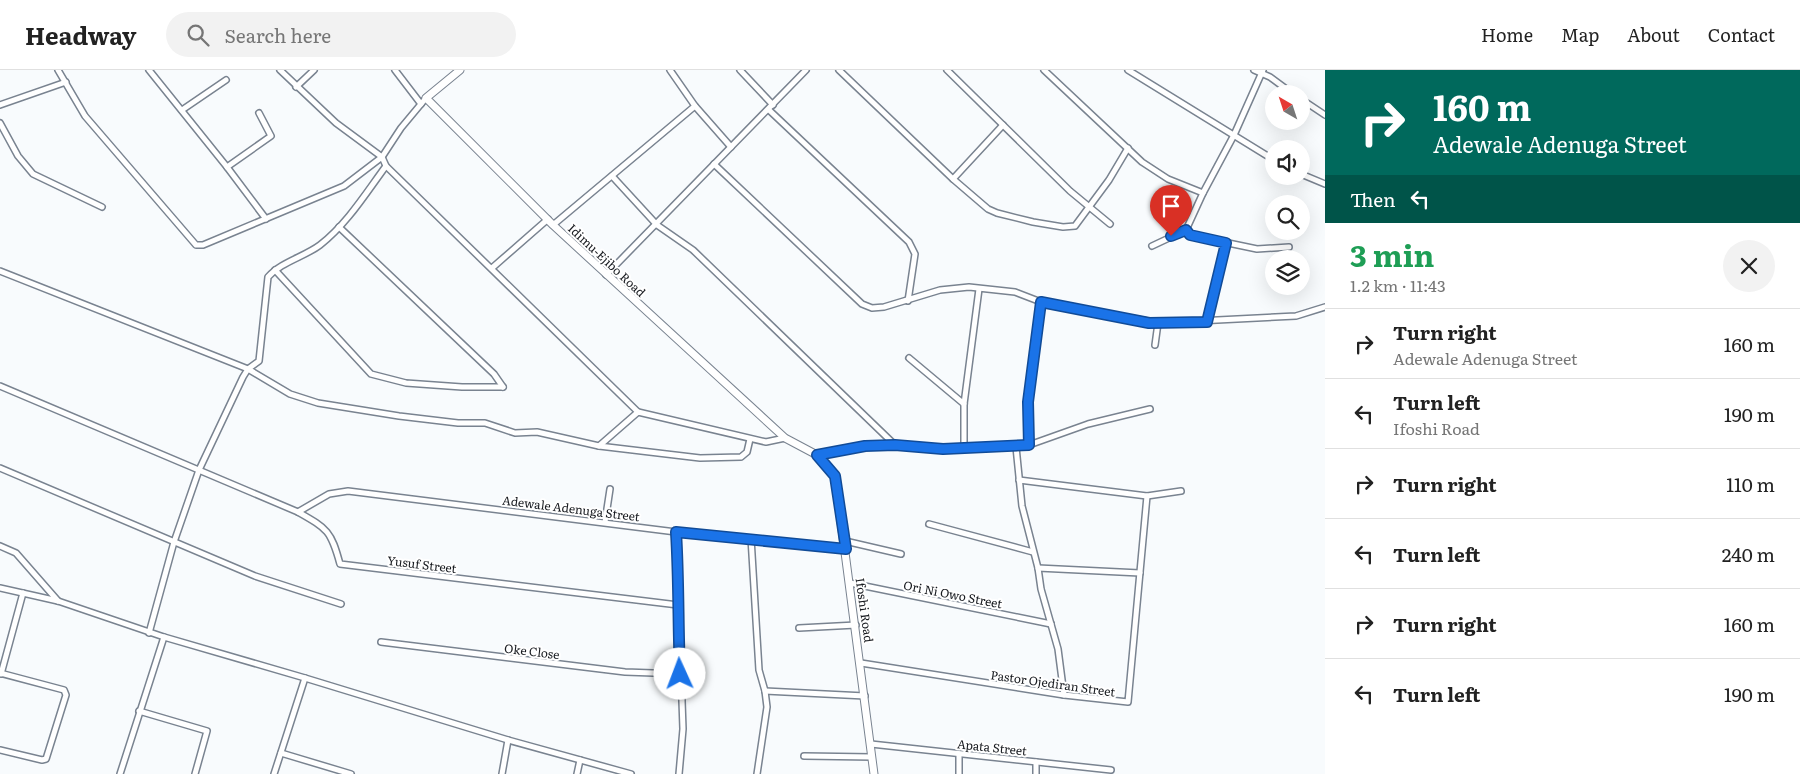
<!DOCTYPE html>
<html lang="en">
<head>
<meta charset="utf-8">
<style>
	body { margin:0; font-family:Literata,serif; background:#f2f2f2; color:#222; height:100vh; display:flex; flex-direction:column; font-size:19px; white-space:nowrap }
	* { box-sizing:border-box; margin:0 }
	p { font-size:16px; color:#767676 }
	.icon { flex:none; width:28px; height:28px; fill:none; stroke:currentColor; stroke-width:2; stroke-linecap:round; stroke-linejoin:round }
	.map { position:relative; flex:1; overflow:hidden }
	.drawer { display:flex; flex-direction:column; background:#fff; width:475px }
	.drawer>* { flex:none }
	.top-card { background:#00695c; color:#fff; overflow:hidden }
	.needle { width:32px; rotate:321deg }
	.buttons { position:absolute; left:1265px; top:15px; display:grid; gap:10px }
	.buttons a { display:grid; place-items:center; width:45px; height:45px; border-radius:50%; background:#fff; box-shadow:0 5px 20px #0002; font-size:25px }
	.pin { position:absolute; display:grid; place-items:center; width:42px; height:42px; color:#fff; margin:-51px -21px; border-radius:50% 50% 50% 0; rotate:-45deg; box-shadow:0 0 5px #0007 }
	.pin .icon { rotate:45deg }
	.me { position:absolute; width:55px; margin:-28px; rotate:358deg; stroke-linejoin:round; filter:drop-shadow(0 0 4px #0008) }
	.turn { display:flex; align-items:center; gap:18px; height:105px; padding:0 25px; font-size:22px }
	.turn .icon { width:65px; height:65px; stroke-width:2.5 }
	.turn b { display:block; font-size:35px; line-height:42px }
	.then { display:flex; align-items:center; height:48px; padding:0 25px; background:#0003; gap:10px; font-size:19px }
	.round { display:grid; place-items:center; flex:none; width:52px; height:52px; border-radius:26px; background:#f2f2f2 }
	.overview { display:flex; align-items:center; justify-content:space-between; height:85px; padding:0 25px }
	h1 { font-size:30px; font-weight:700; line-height:38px; color:#1e9e55 }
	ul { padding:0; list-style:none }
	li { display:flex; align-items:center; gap:15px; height:70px; padding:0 25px; border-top:1px solid #e0e0e0 }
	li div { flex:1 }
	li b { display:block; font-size:19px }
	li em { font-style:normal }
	header { display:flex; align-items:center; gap:30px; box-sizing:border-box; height:70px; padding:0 25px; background:#fff; border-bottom:1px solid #e0e0e0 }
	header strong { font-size:24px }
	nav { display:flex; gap:28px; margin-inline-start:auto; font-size:18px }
	.search { width:350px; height:45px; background:#f2f2f2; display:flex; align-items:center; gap:12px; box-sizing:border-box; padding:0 18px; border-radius:28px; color:#767676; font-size:19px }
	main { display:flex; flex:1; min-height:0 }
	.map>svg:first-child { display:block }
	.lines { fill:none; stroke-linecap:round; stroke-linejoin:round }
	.minor-casing { stroke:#798390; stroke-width:8 }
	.secondary-casing { stroke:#798390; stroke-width:9 }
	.minor { stroke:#fff; stroke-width:5 }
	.secondary { stroke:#fff; stroke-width:7 }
	.route-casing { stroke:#114b97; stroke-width:12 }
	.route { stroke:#1a73e8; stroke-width:9 }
	.labels { text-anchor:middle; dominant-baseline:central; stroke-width:4; stroke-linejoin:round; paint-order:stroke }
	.street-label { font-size:12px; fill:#171a1f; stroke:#fff }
</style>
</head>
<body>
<header>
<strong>Headway</strong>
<div class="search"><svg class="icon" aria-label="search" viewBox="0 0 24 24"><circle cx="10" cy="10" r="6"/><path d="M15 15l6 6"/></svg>Search here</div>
<nav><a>Home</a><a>Map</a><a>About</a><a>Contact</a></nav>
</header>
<main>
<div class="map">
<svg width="1325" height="704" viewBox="0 0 1325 704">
	<rect width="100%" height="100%" fill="#f8fbfd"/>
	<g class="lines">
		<defs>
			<g id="minor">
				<path d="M 58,0 L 85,46 L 196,175 L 203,175 L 344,116 L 382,87 L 401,58 L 426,28"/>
				<path d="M 149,0 L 227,97 L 266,149"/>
				<path d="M 395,0 L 421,34"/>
				<path d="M 670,0 L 695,36 L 731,77"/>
				<path d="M 740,0 L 773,35"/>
				<path d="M 839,0 L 953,109 L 988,139 L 997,143 L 1033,152 L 1063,157 L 1075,156 L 1109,110 L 1128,78"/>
				<path d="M 947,0 L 1070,121 L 1110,154"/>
				<path d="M 1044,0 L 1142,92 L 1168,109 L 1203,123 L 1234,65 L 1263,0"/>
				<path d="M 1128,0 L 1274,90"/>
				<path d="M 1254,0 L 1270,7 L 1293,24"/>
				<path d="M 296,17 L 314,0"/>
				<path d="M 1301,29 L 1325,45"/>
				<path d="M 0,35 L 66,12"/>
				<path d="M 182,40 L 226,10"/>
				<path d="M 769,40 L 909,172 L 915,184 L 908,231"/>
				<path d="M 0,53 L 18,86 L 33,104 L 102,137"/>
				<path d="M 714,94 L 862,234 L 872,238 L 884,237 L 940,220 L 969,217 L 1015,222 L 1041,232 L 1158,253 L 1296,246 L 1325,237"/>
				<path d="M 386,96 L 638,342"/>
				<path d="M 227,97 L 271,66 L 259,43"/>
				<path d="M 1301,104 L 1325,114"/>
				<path d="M 612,106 L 657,155 L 693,180 L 895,375"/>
				<path d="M 953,109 L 1003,55"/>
				<path d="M 1203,123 L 1186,160 L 1190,165 L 1257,179 L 1289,177"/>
				<path d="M 553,155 L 695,36"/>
				<path d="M 339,157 L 494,304 L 503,317"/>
				<path d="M 1152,176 L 1186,160"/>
				<path d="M 492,198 L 548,149"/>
				<path d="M 275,200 L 371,304 L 406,313 L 462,317 L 503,317"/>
				<path d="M 0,201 L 248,299 L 290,324 L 318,333 L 399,346 L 458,353 L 485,353 L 515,363 L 537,362 L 599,376 L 638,342 L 766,372 L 785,368"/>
				<path d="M 606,205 L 806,0"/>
				<path d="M 1207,252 L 1226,173"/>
				<path d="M 1155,275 L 1158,253"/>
				<path d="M 909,288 L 964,334"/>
				<path d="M 0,316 L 298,442 C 328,459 331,461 340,494 L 678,535"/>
				<path d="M 1029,375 L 1028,332 L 1041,232"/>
				<path d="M 599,376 L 700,388 L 741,387 L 747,382 L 750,369"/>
				<path d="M 1016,377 L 1022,436 L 1038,498 L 1041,519 L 1058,579 L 1064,625"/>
				<path d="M 964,378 L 964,334 L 979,219"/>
				<path d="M 817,385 L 865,376 L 895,375 L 943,379 L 1029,375 L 1088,354 L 1150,339"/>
				<path d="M 0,398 L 255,506 L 341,534"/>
				<path d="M 1019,410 L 1147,426 L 1181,421"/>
				<path d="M 298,442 L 329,424 L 348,421 L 676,462 L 845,479"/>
				<path d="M 605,452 L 610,419"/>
				<path d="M 929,454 L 1033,482"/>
				<path d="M 676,462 L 683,659 L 679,704"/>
				<path d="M 751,468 L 759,600 L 765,621 L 767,637 L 757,704"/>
				<path d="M 845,471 L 901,484"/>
				<path d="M 0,476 L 16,483 L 58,531"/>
				<path d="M 1038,498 L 1140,503"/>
				<path d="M 850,513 L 1051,554"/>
				<path d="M 0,518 L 58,531 L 164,567 L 305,608 L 508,670 L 631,704"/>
				<path d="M 799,558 L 856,555"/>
				<path d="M 149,563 L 174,472 L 199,400 L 243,307 L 248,299 L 259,291 L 268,207 C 281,192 304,187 320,175 C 347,154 366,123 386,96 L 382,87 L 336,53 L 280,0"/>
				<path d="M 381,572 L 625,602 L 681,604"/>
				<path d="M 861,593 L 1064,625 L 1128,632 L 1147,426"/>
				<path d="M 0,603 L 64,620 L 66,625 L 46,689 L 42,690 L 0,680"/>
				<path d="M 1,604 L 23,523"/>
				<path d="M 765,621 L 865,626"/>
				<path d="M 139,641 L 207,661 L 195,704"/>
				<path d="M 871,674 L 1111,700"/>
				<path d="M 281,683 L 351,704"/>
				<path d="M 804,686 L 872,687"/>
				<path d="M 1036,692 L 1036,704"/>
				<path d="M 120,704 L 164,567"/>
				<path d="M 274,704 L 305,608"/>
				<path d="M 502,704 L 508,670"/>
				<path d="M 577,704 L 580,690"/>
				<path d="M 959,704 L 959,684"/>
			</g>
			<path id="secondary" d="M 460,0 L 426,28 L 553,155 L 785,368 L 817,385 L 835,406 L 874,704"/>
		</defs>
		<use href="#minor" class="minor-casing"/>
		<use href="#secondary" class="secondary-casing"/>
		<use href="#minor" class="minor"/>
		<use href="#secondary" class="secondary"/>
	</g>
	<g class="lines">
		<defs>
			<path id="route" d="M 680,604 C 678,557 679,509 676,462 L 846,479 L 835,406 L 817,385 L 865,376 L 895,375 L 943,379 L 1029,375 L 1028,332 L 1041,232 L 1149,253 L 1207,252 L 1226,173 L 1190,165 L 1186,160 L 1171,166"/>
		</defs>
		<use href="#route" class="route-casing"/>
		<use href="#route" class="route"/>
	</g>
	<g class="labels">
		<g class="street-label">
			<text transform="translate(607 190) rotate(43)">Idimu-Ejibo Road</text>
			<text transform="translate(571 438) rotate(7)">Adewale Adenuga Street</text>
			<text transform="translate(422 494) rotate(7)">Yusuf Street</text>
			<text transform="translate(953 524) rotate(11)">Ori Ni Owo Street</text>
			<text transform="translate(865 540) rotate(82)">Ifoshi Road</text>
			<text transform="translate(532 581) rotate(7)">Oke Close</text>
			<text transform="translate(1053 613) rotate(8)">Pastor Ojediran Street</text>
			<text transform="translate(992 677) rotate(6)">Apata Street</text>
		</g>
	</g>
</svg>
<div class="buttons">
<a><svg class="needle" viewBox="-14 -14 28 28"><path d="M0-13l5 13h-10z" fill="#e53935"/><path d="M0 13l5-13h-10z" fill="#767676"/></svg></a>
<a><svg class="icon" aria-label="sound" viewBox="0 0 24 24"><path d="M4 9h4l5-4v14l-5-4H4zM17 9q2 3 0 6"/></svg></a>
<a><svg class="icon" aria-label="search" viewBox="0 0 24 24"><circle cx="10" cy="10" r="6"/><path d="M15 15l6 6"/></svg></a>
<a><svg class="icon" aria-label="layers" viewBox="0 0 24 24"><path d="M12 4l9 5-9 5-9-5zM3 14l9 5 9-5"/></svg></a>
</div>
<div class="pin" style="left:1171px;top:166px;background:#d93025"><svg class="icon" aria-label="arrive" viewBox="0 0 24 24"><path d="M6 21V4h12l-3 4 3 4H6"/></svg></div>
<svg class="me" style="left:680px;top:604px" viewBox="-20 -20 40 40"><circle r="19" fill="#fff"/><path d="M0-13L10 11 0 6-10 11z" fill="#1a73e8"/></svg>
</div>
<section class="drawer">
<div class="top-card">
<div class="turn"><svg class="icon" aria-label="right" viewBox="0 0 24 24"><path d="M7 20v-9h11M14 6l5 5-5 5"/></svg><div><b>160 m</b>Adewale Adenuga Street</div></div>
<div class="then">Then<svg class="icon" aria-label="left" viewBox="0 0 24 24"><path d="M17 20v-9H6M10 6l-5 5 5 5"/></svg></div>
</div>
<div class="overview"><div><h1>3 min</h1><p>1.2 km · 11:43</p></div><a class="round"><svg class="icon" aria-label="close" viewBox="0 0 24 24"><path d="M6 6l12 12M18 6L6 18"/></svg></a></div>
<ul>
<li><svg class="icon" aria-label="right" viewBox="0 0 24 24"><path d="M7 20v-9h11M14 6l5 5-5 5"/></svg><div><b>Turn right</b><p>Adewale Adenuga Street</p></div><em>160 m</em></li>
<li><svg class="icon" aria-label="left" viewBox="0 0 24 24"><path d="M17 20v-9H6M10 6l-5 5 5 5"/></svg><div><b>Turn left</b><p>Ifoshi Road</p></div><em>190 m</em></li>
<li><svg class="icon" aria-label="right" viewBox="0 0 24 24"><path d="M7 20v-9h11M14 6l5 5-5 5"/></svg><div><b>Turn right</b></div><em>110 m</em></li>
<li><svg class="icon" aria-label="left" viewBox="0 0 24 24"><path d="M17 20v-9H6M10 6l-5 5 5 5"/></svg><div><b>Turn left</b></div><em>240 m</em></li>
<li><svg class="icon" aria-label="right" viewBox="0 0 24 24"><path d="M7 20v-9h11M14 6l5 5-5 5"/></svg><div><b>Turn right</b></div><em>160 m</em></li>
<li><svg class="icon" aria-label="left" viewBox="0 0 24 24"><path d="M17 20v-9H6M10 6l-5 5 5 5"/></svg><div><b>Turn left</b></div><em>190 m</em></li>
</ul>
</section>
</main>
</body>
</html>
